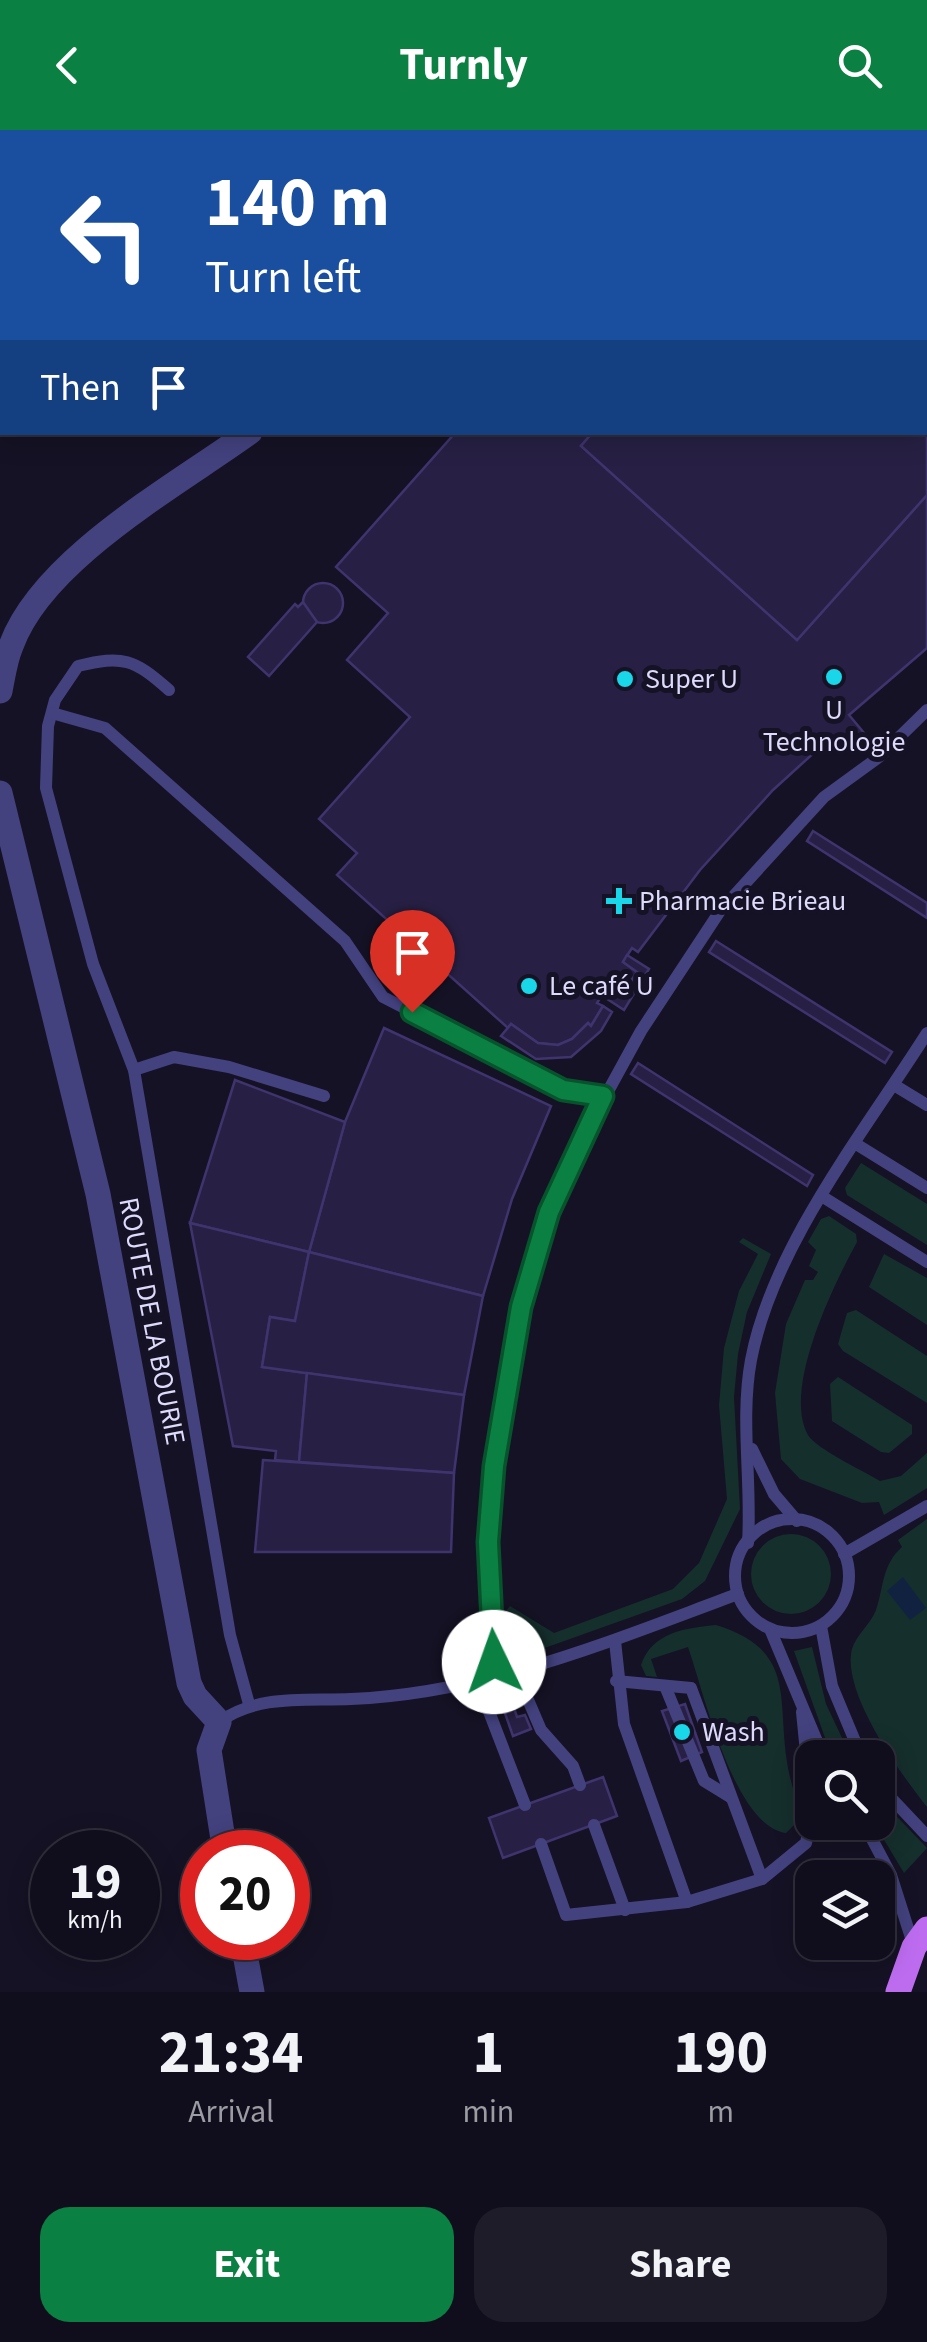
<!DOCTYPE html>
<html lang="en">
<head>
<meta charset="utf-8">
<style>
	body { margin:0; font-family:"Source Sans 3",sans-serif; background:#1e1c29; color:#f1f3f6; height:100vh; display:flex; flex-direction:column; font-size:38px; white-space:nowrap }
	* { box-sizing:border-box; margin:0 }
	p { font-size:32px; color:#9c9ca3 }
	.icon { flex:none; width:55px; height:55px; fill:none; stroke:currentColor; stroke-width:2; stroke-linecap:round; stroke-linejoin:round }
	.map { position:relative; height:1862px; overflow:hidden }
	.panel { display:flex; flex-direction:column; background:#100e1c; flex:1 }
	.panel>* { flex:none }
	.banner { position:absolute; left:0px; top:0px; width:928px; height:305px; box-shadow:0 5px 25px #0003,0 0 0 2px #302e3b; background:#1a4fa0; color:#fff; overflow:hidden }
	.tools { position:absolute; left:795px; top:1610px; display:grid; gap:20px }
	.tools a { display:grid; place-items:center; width:100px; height:100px; border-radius:20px; background:#100e1c; box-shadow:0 5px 25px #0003,0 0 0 2px #302e3b; font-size:50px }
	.speed { position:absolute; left:30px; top:1700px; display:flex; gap:20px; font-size:50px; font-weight:700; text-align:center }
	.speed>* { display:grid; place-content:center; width:130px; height:130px; border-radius:50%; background:#100e1c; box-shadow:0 5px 25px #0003,0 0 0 2px #302e3b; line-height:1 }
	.speed small { font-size:25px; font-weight:400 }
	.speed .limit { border:15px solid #d22; background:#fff; color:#111 }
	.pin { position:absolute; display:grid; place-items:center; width:85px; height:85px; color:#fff; margin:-102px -42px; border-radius:50% 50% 50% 0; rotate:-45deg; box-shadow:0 0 10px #0007 }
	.pin .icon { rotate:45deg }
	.me { position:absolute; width:110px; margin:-55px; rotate:357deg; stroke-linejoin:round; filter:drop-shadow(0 0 8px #0008) }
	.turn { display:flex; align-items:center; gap:35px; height:210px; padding:0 40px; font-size:45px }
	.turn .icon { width:130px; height:130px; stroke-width:2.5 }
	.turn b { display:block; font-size:70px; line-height:85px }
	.then { display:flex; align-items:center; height:95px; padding:0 40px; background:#0003; gap:20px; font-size:38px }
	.eta { display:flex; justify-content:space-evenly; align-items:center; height:170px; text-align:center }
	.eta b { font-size:60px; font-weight:700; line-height:70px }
	.button { display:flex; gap:20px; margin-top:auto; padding:20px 40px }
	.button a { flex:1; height:115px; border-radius:30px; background:#0b8043; color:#fff; font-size:40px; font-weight:700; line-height:115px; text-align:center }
	.button a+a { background:#1e1c29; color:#f1f3f6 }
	header { display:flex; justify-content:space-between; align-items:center; height:130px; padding:0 40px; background:#0b8043; color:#fff; font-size:45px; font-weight:700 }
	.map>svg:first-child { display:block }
	.green { fill:#152f2d }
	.water { fill:#102240 }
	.building { fill:#272044; stroke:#3f346e; stroke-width:2.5 }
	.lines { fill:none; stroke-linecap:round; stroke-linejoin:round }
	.service { stroke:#43427f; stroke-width:12 }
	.minor { stroke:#43427f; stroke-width:25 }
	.primary { stroke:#bd6cf0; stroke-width:25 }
	.route-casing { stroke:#07532c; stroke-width:25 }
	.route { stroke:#0b8043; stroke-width:18 }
	.poi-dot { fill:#19d6e8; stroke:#151225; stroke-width:4 }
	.labels { text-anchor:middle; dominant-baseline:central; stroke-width:10; stroke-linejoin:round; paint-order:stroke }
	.poi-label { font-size:28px; fill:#dddafb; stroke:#151225; text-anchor:start }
	.street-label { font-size:28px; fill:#dddafb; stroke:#151225 }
</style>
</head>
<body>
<header><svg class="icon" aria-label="back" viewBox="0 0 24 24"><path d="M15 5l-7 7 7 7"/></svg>Turnly<svg class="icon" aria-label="search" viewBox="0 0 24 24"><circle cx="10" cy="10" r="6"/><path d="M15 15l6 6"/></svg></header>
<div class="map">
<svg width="927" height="1862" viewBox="0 0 927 1862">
	<rect width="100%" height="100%" fill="#151225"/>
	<g class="green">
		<path d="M 861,1033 L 927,1074 L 927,1115 L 847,1065 L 845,1058 Z"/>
		<path d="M 829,1086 L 856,1104 L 857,1112 C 834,1154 782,1259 808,1305 C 816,1319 864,1341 880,1351 L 901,1346 L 927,1323 L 927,1358 L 884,1385 L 879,1372 L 862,1373 L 800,1349 L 781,1329 L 775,1263 L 786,1194 L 805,1150 L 813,1150 L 818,1142 L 809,1136 L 816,1120 L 808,1112 L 821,1089 Z"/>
		<path d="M 743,1108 L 771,1124 L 747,1182 L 738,1224 L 734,1267 L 740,1379 L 705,1451 L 682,1469 L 525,1525 C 505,1518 507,1500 505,1482 L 510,1476 L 554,1503 L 673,1459 L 699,1433 L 727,1369 L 719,1275 L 724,1218 L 739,1161 L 758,1124 L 739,1112 Z"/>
		<path d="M 884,1124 L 927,1148 L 927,1195 L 869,1157 Z"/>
		<path d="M 856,1180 L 927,1226 L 927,1273 L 843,1221 L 838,1214 L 847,1183 Z"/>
		<path d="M 838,1247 L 912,1295 L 912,1304 L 889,1323 L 881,1322 L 832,1291 L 830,1254 Z"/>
		<path d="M 927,1389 L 927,1677 C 901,1644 841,1562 852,1519 C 856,1505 871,1494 876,1480 C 884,1455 882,1435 902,1417 L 898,1410 Z"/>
		<circle cx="791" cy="1444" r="40"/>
		<path d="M 716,1495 C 796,1520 777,1566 787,1632 C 790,1654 799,1669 797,1692 L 786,1703 C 734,1696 704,1563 688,1517 L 651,1529 L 657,1547 L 646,1546 L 641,1535 C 652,1502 686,1498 716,1495 Z"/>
		<path d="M 812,1517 L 826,1574 L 851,1627 L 835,1627 L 828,1616 L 794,1521 Z"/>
		<path d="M 878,1667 L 927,1718 L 904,1743 L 874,1693 Z"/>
	</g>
	<path class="water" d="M 903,1447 L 926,1478 L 910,1490 L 887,1461 Z"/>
	<g class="building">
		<path d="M 456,302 L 593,302 L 581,316 L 797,510 L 927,365 L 927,518 L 849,585 L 865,604 L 841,624 L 828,610 L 773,660 L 700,740 L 638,822 L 632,818 L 623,832 L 637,842 L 621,867 L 606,858 L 597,873 L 603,876 L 591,896 L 588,893 L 572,909 L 558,915 L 538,913 L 511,894 L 508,898 L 337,745 L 357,723 L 319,689 L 410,587 L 347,530 L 388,483 L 336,437 Z"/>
		<path d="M 593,302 L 922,302 L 927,307 L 927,365 L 797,510 L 581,316 Z"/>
		<circle cx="323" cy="473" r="20"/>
		<path d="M 303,472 L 317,492 L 269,546 L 248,527 L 295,474 L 298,477 Z"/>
		<path d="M 813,701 L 927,773 L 927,788 L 807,711 Z"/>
		<path d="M 716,811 L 892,922 L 885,933 L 709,822 Z"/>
		<path d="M 627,825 L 649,839 L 624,880 L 601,865 L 606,858 L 621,867 L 637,842 L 623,832 Z"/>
		<path d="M 603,876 L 612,882 L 601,901 L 571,927 L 536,929 L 501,906 L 511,894 L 538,913 L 558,915 L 572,909 L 588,893 L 591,896 Z"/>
		<path d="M 384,898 L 551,976 L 512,1069 L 483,1166 L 309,1122 L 345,992 Z"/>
		<path d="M 638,933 L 813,1045 L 807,1056 L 631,944 Z"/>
		<path d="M 235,950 L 345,992 L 309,1122 L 190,1093 Z"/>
		<path d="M 190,1093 L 309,1122 L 295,1191 L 270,1187 L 262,1237 L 307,1243 L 299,1332 L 275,1330 L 276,1321 L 233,1316 Z"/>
		<path d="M 309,1122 L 483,1166 L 464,1265 L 262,1237 L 270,1187 L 295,1191 Z"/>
		<path d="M 307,1243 L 464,1265 L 454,1343 L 299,1332 Z"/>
		<path d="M 263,1330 L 454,1343 L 451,1422 L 255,1422 Z"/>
		<path d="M 511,1569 L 517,1587 L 525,1585 L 531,1599 L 513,1606 L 501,1572 Z"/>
		<path d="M 685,1574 L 702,1622 L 681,1631 L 662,1581 Z"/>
		<path d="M 603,1647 L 617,1686 L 503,1728 L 489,1688 Z"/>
	</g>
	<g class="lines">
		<g class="service">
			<path d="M 925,45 L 927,47"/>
			<path d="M 925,277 L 927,278"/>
			<path d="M 169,560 C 134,529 123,525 78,536 L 55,570 L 48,596 L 46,658 L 93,834 L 134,940 L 230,1505 L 249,1574"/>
			<path d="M 52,583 L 105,598 L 345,811 L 383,867 L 563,959 L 603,966"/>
			<path d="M 134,940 L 174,927 L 229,937 L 324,966"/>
			<path d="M 894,955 L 927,975"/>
			<path d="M 856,1014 L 927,1058"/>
			<path d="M 823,1067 L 927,1132"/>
			<path d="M 752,1319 L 774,1364 L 797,1391"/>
			<circle cx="792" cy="1446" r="57"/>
			<path d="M 748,1413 C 752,1353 740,1289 751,1230 C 773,1115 865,1001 927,903"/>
			<path d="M 844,1424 L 927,1376"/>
			<path d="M 821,1496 L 832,1556 L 862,1628"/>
			<path d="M 770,1499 L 824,1628"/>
			<path d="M 615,1511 L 624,1594 L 687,1772"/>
			<path d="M 517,1544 L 541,1600 L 573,1636 L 580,1655"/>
			<path d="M 499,1548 L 494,1532 L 488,1412 L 501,1294 L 521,1177 L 541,1103 L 566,1038 L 641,901 L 720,781 L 824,667 L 879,627 L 927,580"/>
			<path d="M 616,1551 L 691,1558 L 762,1749"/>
			<path d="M 478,1553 L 525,1675"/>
			<path d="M 665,1556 L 704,1651 L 730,1667"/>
			<path d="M 219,1592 C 258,1564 305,1571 351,1569 C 489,1563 610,1511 738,1464"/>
			<path d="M 878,1654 L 927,1706"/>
			<path d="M 863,1692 L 891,1745 L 913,1814"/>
			<path d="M 594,1695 L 625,1780"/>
			<path d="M 541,1714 L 566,1785 L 687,1772 L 762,1749 L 806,1713 L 812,1683 L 802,1582"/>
		</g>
		<g class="minor">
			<path d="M 652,2 L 654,0"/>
			<path d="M 0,561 C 3,546 5,530 11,516 C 42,429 177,355 250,302"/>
			<path d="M 0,663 L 98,1064 L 189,1553 L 195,1566 L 219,1592 L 209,1620 L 225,1722"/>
			<path d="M 242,1808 L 252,1862"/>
		</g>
		<path class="primary" d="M 898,1862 L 914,1817 L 927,1799"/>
	</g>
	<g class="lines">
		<defs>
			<path id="route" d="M 412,882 L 563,960 L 603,966 L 549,1082 L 521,1177 L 494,1336 L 488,1412 L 494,1532"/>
		</defs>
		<use href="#route" class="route-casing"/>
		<use href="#route" class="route"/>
	</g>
	<g class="poi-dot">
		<circle cx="834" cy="547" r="10"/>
		<circle cx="625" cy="549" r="10"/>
		<path d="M614 756h10v10h10v10h-10v10h-10v-10h-10v-10h10z"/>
		<circle cx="529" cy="856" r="10"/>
		<circle cx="682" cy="1602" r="10"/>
	</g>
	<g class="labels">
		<g class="poi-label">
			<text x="645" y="549">Super U</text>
			<text x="834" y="580" text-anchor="middle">U<tspan x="834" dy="32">Technologie</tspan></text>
			<text x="639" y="771">Pharmacie Brieau</text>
			<text x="549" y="856">Le café U</text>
			<text x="702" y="1602">Wash</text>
		</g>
		<g class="street-label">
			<text transform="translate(152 1191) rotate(79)">ROUTE DE LA BOURIE</text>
		</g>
	</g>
</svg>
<div class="tools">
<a><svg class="icon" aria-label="search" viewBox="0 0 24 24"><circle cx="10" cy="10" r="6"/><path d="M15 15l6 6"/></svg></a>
<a><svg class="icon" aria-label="layers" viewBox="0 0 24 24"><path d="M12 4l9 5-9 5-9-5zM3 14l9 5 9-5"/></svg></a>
</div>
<div class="speed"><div>19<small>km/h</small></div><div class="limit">20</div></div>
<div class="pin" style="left:412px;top:882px;background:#d93025"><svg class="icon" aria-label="arrive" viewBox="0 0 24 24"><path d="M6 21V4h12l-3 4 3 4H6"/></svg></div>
<svg class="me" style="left:494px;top:1532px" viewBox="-20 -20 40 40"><circle r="19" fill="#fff"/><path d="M0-13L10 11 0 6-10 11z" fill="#0b8043"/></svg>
<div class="banner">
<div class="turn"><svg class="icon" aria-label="left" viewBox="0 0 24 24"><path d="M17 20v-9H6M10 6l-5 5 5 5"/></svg><div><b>140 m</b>Turn left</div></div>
<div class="then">Then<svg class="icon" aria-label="arrive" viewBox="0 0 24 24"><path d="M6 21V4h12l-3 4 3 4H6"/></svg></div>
</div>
</div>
<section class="panel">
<div class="eta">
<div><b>21:34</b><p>Arrival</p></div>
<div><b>1</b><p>min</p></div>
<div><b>190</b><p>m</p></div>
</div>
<div class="button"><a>Exit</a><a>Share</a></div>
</section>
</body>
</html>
